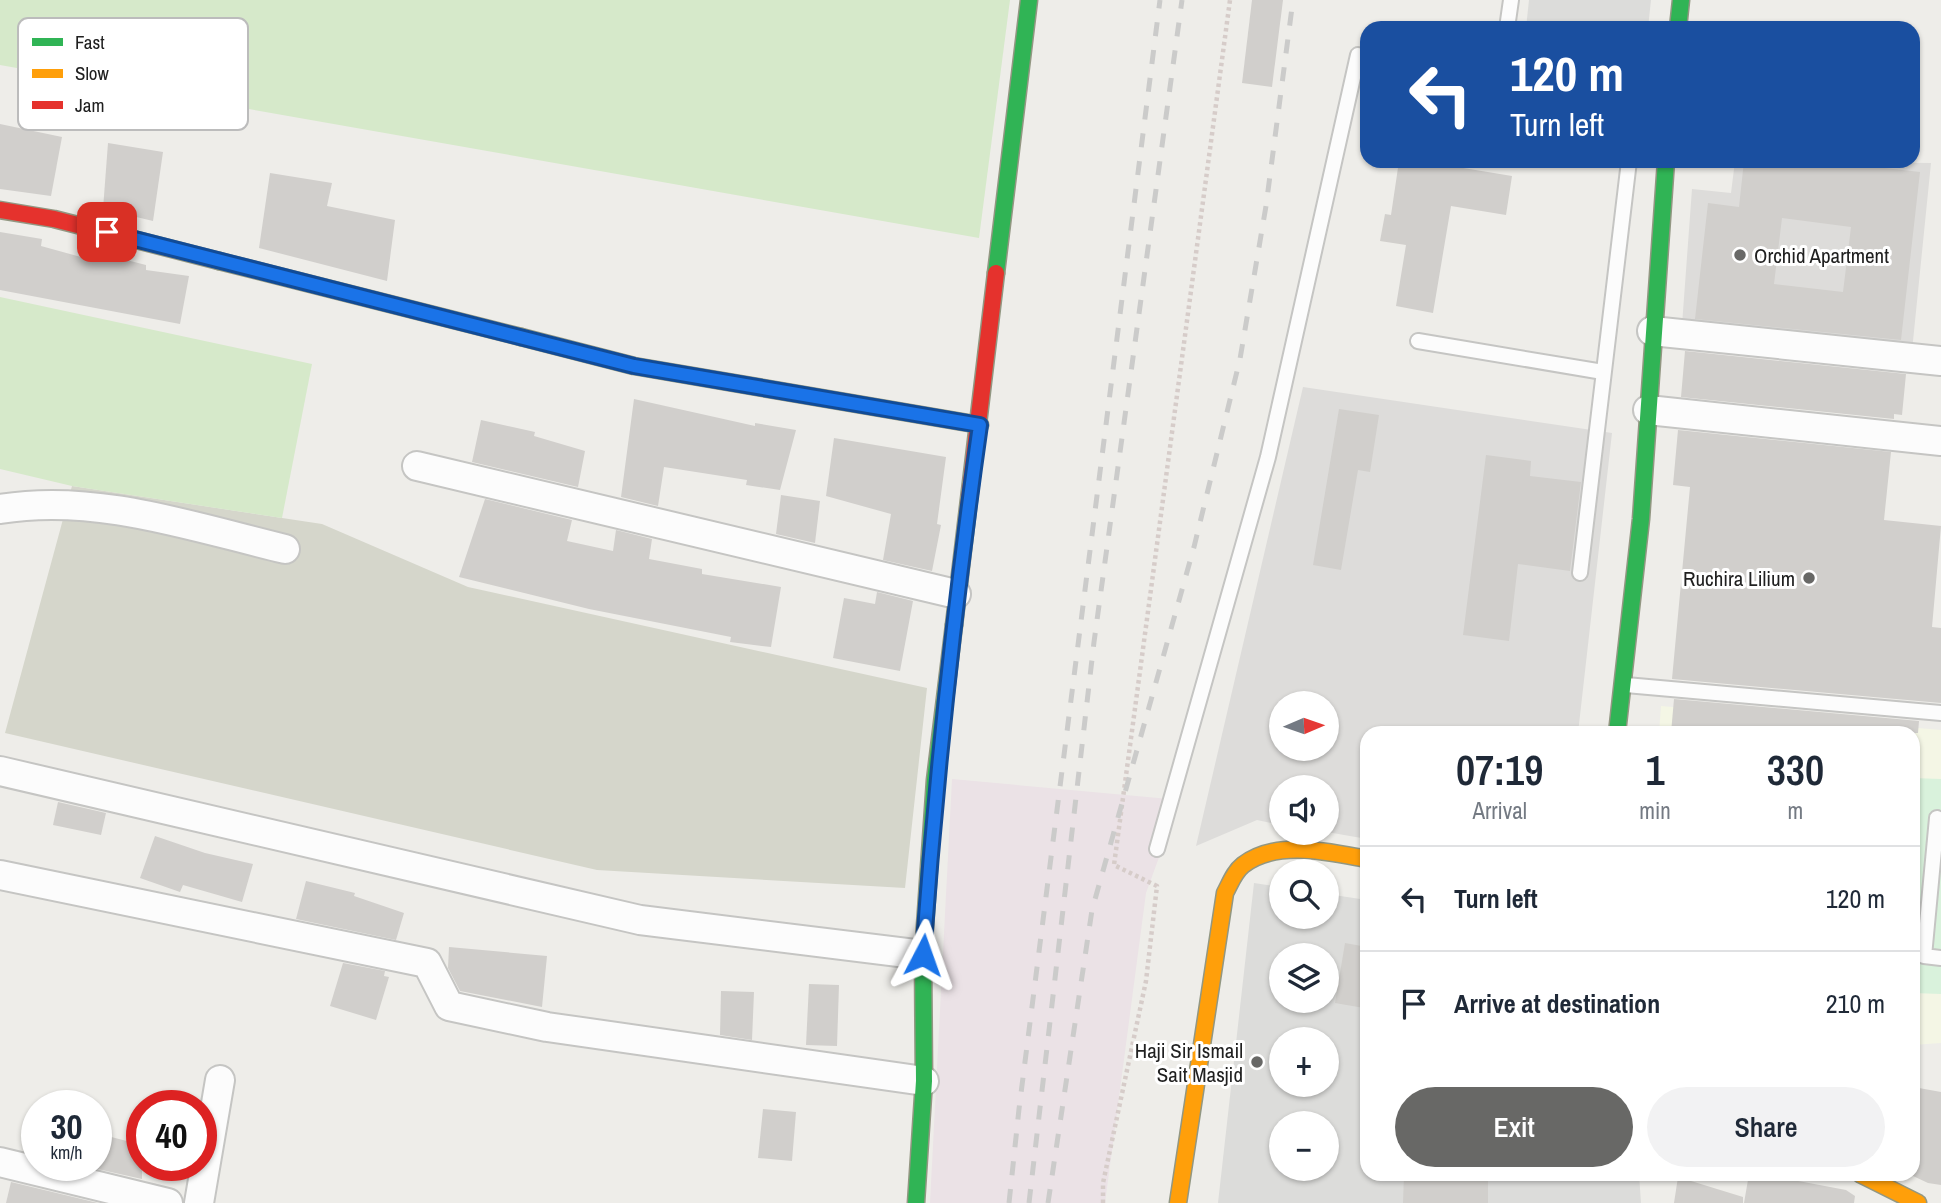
<!DOCTYPE html>
<html lang="en">
<head>
<meta charset="utf-8">
<style>
	body { margin:0; font-family:"Archivo Narrow",sans-serif; background:#f2f2f3; color:#1f2937; height:100vh; display:flex; flex-direction:column; font-size:26px; white-space:nowrap }
	* { box-sizing:border-box; margin:0 }
	p { font-size:23px; color:#747a83 }
	.icon { flex:none; width:38px; height:38px; fill:none; stroke:currentColor; stroke-width:2; stroke-linecap:round; stroke-linejoin:round }
	.map { position:relative; flex:1; overflow:hidden }
	.sheet { position:absolute; left:1360px; top:726px; width:560px; height:455px; display:flex; flex-direction:column; background:#fff; border-radius:21px; box-shadow:0 2px 5px #0004 }
	.sheet>* { flex:none }
	.top-card { position:absolute; left:1360px; top:21px; width:560px; height:147px; border-radius:21px; box-shadow:0 2px 5px #0004; background:#1a4fa0; color:#fff; overflow:hidden }
	.needle { width:46px; rotate:88deg }
	.fabs { position:absolute; left:1269px; top:691px; display:grid; gap:14px }
	.fabs a { display:grid; place-items:center; width:70px; height:70px; border-radius:50%; background:#fff; box-shadow:0 2px 5px #0004; font-size:35px }
	.speed { position:absolute; left:21px; top:1090px; display:flex; gap:14px; font-size:35px; font-weight:700; text-align:center }
	.speed>* { display:grid; place-content:center; width:91px; height:91px; border-radius:50%; background:#fff; box-shadow:0 2px 5px #0004; line-height:1 }
	.speed small { font-size:18px; font-weight:400 }
	.speed .limit { border:10px solid #d22; background:#fff; color:#111 }
	.pin { position:absolute; display:grid; place-items:center; width:60px; height:60px; color:#fff; margin:-30px; border-radius:14px; box-shadow:0 4px 10px #0006 }
	.me { position:absolute; width:77px; margin:-38px; rotate:4deg; stroke-linejoin:round; filter:drop-shadow(0 0 5px #0008) }
	.turn { display:flex; align-items:center; gap:24px; height:147px; padding:0 35px; font-size:32px }
	.turn .icon { width:91px; height:91px; stroke-width:2.5 }
	.turn b { display:block; font-size:49px; line-height:60px }
	.eta { display:flex; justify-content:space-evenly; align-items:center; height:119px; text-align:center }
	.eta b { font-size:42px; font-weight:600; line-height:49px }
	.cta { display:flex; gap:14px; margin-top:auto; padding:14px 35px }
	.cta a { flex:1; height:80px; border-radius:42px; background:#686866; color:#fff; font-size:28px; font-weight:600; line-height:80px; text-align:center }
	.cta a+a { background:#f2f2f3; color:#1f2937 }
	ul { padding:0; list-style:none }
	li { display:flex; align-items:center; gap:21px; height:105px; padding:0 35px; border-top:2px solid #e0e1e3 }
	li div { flex:1 }
	li b { display:block; font-size:26px }
	li em { font-style:normal }
	.map>svg:first-child { display:block }
	.residential { fill:#dddcda; fill-rule:evenodd }
	.industrial { fill:#ebe2e6 }
	.education { fill:#f4f6e5 }
	.religious { fill:#dcdcda; fill-rule:evenodd }
	.construction { fill:#d5d6cb }
	.grass { fill:#d6e9ca }
	.park { fill:#d9f2dc }
	.building { fill:#d1cfcc; fill-rule:evenodd }
	.lines { fill:none; stroke-linecap:round; stroke-linejoin:round }
	.lane-casing { stroke:#c5c5c3; stroke-width:18 }
	.street-casing { stroke:#c5c5c3; stroke-width:32 }
	.fast-casing { stroke:#929782; stroke-width:19 }
	.slow-casing { stroke:#929782; stroke-width:19 }
	.jam-casing { stroke:#929782; stroke-width:19 }
	.path { stroke:#d6ccc9; stroke-width:4.5; stroke-dasharray:3.5 3.5; stroke-linecap:butt }
	.lane { stroke:#fcfcfc; stroke-width:14 }
	.street { stroke:#fcfcfc; stroke-width:28 }
	.fast { stroke:#30b455; stroke-width:16 }
	.slow { stroke:#ff9f0a; stroke-width:16 }
	.jam { stroke:#e5322d; stroke-width:16 }
	.rail { stroke:#cbcbca; stroke-width:5; stroke-dasharray:14 14; stroke-linecap:butt }
	.route-casing { stroke:#114b97; stroke-width:18 }
	.route { stroke:#1a73e8; stroke-width:12 }
	.poi-dot { fill:#686866; stroke:#fff; stroke-width:2.5 }
	.labels { text-anchor:middle; dominant-baseline:central; stroke-width:6; stroke-linejoin:round; paint-order:stroke }
	.poi-label { font-size:21px; fill:#202020; stroke:#fff; text-anchor:end }
	.key { fill:#fff; stroke:#bcbcbc; stroke-width:2 }
	.key-label { font-size:19px; fill:#202020 }
</style>
</head>
<body>
<div class="map">
<svg width="1941" height="1203" viewBox="0 0 1941 1203">
	<rect width="100%" height="100%" fill="#eeede9"/>
	<g class="residential">
		<path d="M 1735,161 L 1931,163 L 1912,351 L 1682,325 L 1692,189 L 1731,193 Z"/>
		<path d="M 1303,387 L 1612,433 L 1578,733 L 1367,733 L 1367,839 L 1327,832 L 1326,788 L 1281,788 L 1281,825 L 1257,820 L 1196,846 ZM 1281,704 L 1326,704 L 1326,749 L 1281,749 Z"/>
	</g>
	<path class="industrial" d="M 952,779 L 1180,800 L 1146,893 L 1105,1203 L 930,1203 Z"/>
	<path class="education" d="M 1661,706 L 1941,730 L 1941,1043 L 1913,1045 L 1913,733 L 1659,733 Z"/>
	<g class="religious">
		<path d="M 1529,0 L 1651,0 L 1648,28 L 1526,28 Z"/>
		<path d="M 1254,883 L 1281,887 L 1281,917 L 1326,917 L 1327,894 L 1367,900 L 1367,1174 L 1639,1174 L 1641,1203 L 1218,1203 ZM 1281,956 L 1326,956 L 1326,1001 L 1281,1001 ZM 1281,1040 L 1326,1040 L 1326,1085 L 1281,1085 ZM 1281,1124 L 1326,1124 L 1326,1169 L 1281,1169 Z"/>
	</g>
	<path class="construction" d="M 72,486 L 322,524 L 468,587 L 927,688 L 905,888 L 597,870 L 5,733 Z"/>
	<g class="grass">
		<path d="M 0,0 L 1010,0 L 979,238 L 0,65 Z"/>
		<path d="M 0,297 L 312,364 L 282,518 L 72,486 L 0,469 Z"/>
	</g>
	<path class="park" d="M 1913,778 L 1941,779 L 1941,994 L 1913,993 Z"/>
	<g class="building">
		<path d="M 1252,0 L 1283,0 L 1272,87 L 1242,83 Z"/>
		<path d="M 0,124 L 62,137 L 51,196 L 0,189 Z"/>
		<path d="M 108,143 L 163,152 L 153,221 L 103,209 Z"/>
		<path d="M 1399,161 L 1439,161 L 1439,164 L 1512,176 L 1506,215 L 1451,206 L 1433,313 L 1396,306 L 1406,245 L 1380,241 L 1385,214 L 1391,215 Z"/>
		<path d="M 1744,161 L 1823,161 L 1920,172 L 1901,340 L 1695,319 L 1708,203 L 1739,207 ZM 1782,218 L 1851,227 L 1843,292 L 1774,284 Z"/>
		<path d="M 270,173 L 332,183 L 327,206 L 395,220 L 387,281 L 259,248 Z"/>
		<path d="M 0,232 L 42,239 L 41,246 L 99,262 L 99,253 L 146,265 L 146,270 L 189,276 L 180,324 L 0,290 Z"/>
		<path d="M 1685,351 L 1906,374 L 1902,415 L 1894,414 L 1894,419 L 1681,397 Z"/>
		<path d="M 634,399 L 755,426 L 755,423 L 796,430 L 780,490 L 746,485 L 747,480 L 664,467 L 658,506 L 621,497 Z"/>
		<path d="M 1339,409 L 1379,415 L 1370,472 L 1358,470 L 1341,570 L 1313,565 Z"/>
		<path d="M 481,420 L 535,432 L 534,436 L 585,451 L 578,487 L 472,462 Z"/>
		<path d="M 1678,430 L 1891,452 L 1884,520 L 1941,526 L 1932,627 L 1941,628 L 1941,703 L 1672,679 L 1690,487 L 1673,485 Z"/>
		<path d="M 834,438 L 946,457 L 937,524 L 941,525 L 932,571 L 883,560 L 891,514 L 826,496 Z"/>
		<path d="M 1486,455 L 1531,461 L 1530,476 L 1581,482 L 1570,571 L 1518,564 L 1509,641 L 1463,635 Z"/>
		<path d="M 781,495 L 820,501 L 815,543 L 776,534 Z"/>
		<path d="M 485,499 L 572,520 L 567,541 L 613,551 L 616,530 L 652,539 L 649,559 L 702,569 L 702,574 L 781,587 L 771,647 L 730,642 L 731,637 L 589,609 L 459,577 Z"/>
		<path d="M 877,592 L 913,601 L 900,671 L 833,658 L 844,598 L 875,604 Z"/>
		<path d="M 1674,699 L 1919,721 L 1918,733 L 1671,733 Z"/>
		<path d="M 58,802 L 106,813 L 101,835 L 53,825 Z"/>
		<path d="M 155,836 L 205,853 L 253,864 L 242,902 L 183,885 L 180,892 L 140,878 Z"/>
		<path d="M 306,881 L 355,893 L 354,896 L 404,913 L 396,940 L 296,919 Z"/>
		<path d="M 1345,943 L 1367,947 L 1364,1008 L 1335,1003 Z"/>
		<path d="M 449,947 L 547,956 L 542,1007 L 460,991 L 448,968 Z"/>
		<path d="M 343,963 L 385,971 L 384,976 L 389,977 L 376,1020 L 330,1006 Z"/>
		<path d="M 809,984 L 839,985 L 837,1046 L 806,1045 Z"/>
		<path d="M 721,991 L 754,992 L 752,1040 L 720,1035 Z"/>
		<path d="M 1919,1088 L 1941,1092 L 1941,1185 L 1928,1183 L 1913,1176 L 1913,1091 L 1918,1092 Z"/>
		<path d="M 763,1109 L 796,1112 L 792,1161 L 758,1158 Z"/>
		<path d="M 96,1133 L 142,1145 L 142,1179 L 84,1166 L 96,1166 Z"/>
		<path d="M 1404,1174 L 1488,1174 L 1488,1203 L 1403,1203 Z"/>
		<path d="M 1749,1174 L 1794,1174 L 1793,1180 L 1846,1190 L 1855,1196 L 1854,1203 L 1744,1203 Z"/>
		<path d="M 1678,1177 L 1743,1197 L 1743,1203 L 1674,1203 Z"/>
		<path d="M 11,1182 L 98,1203 L 6,1203 Z"/>
	</g>
	<g class="lines">
		<defs>
			<g id="lane">
				<path d="M 1507,28 L 1511,0"/>
				<path d="M 1418,341 L 1603,372"/>
				<path d="M 1580,573 L 1629,161"/>
				<path d="M 1626,685 L 1941,713"/>
				<path d="M 1937,818 L 1924,956 L 1941,958"/>
				<path d="M 1157,849 L 1268,457 L 1358,55 L 1367,57"/>
			</g>
			<g id="street">
				<path d="M 1652,331 L 1941,361"/>
				<path d="M 1648,410 L 1941,441"/>
				<path d="M 417,466 L 956,594"/>
				<path d="M 0,509 C 96,493 193,527 285,549"/>
				<path d="M 0,771 L 640,920 L 923,955"/>
				<path d="M 0,875 L 427,963 L 449,1006 L 547,1027 L 924,1081"/>
				<path d="M 0,1162 L 168,1203"/>
				<path d="M 199,1203 L 220,1080"/>
			</g>
			<g id="fast">
				<path d="M 1678,28 L 1681,0"/>
				<path d="M 996,273 L 1029,0"/>
				<path d="M 521,337 L 634,366 L 980,425"/>
				<path d="M 1617,733 L 1641,519 L 1666,161"/>
				<path d="M 916,1203 L 924,1081 L 923,955 L 935,780 L 954,625"/>
			</g>
			<g id="slow">
				<path d="M 219,261 L 521,337"/>
				<path d="M 1860,1174 L 1918,1203"/>
				<path d="M 1178,1203 L 1225,893 C 1230,884 1234,872 1243,865 C 1277,839 1329,852 1367,859"/>
			</g>
			<g id="jam">
				<path d="M 0,210 L 54,219 L 219,261"/>
				<path d="M 954,625 L 996,273"/>
			</g>
		</defs>
		<use href="#lane" class="lane-casing"/>
		<use href="#street" class="street-casing"/>
		<use href="#fast" class="fast-casing"/>
		<use href="#slow" class="slow-casing"/>
		<use href="#jam" class="jam-casing"/>
		<path class="path" d="M 1103,1203 L 1103,1183 L 1146,981 L 1157,886 L 1114,865 L 1230,0"/>
		<use href="#lane" class="lane"/>
		<use href="#street" class="street"/>
		<use href="#fast" class="fast"/>
		<use href="#slow" class="slow"/>
		<use href="#jam" class="jam"/>
		<g class="rail">
			<path d="M 1009,1203 L 1019,1109 L 1160,0"/>
			<path d="M 1029,1203 L 1094,642 L 1182,0"/>
			<path d="M 1048,1203 L 1092,910 L 1194,547 L 1240,359 L 1266,206 L 1293,0"/>
		</g>
	</g>
	<g class="lines">
		<defs>
			<path id="route" d="M 107,232 L 634,366 L 980,425 C 955,601 936,777 923,955"/>
		</defs>
		<use href="#route" class="route-casing"/>
		<use href="#route" class="route"/>
	</g>
	<g class="poi-dot">
		<circle cx="1740" cy="255" r="7"/>
		<circle cx="1809" cy="578" r="7"/>
		<circle cx="1257" cy="1062" r="7"/>
	</g>
	<g class="labels">
		<g class="poi-label">
			<text x="1754" y="255" text-anchor="start">Orchid Apartment</text>
			<text x="1795" y="578">Ruchira Lilium</text>
			<text x="1243" y="1050">Haji Sir Ismail<tspan x="1243" dy="24">Sait Masjid</tspan></text>
		</g>
	</g>
	<rect x="18" y="18" width="230" height="112" rx="10" class="key"/>
	<rect x="32" y="38" width="31" height="8" fill="#30b455"/>
	<rect x="32" y="69" width="31" height="9" fill="#ff9f0a"/>
	<rect x="32" y="101" width="31" height="8" fill="#e5322d"/>
	<g class="key-label">
		<text x="75" y="49">Fast</text>
		<text x="75" y="80">Slow</text>
		<text x="75" y="112">Jam</text>
	</g>
</svg>
<div class="fabs">
<a><svg class="needle" viewBox="-14 -14 28 28"><path d="M0-13l5 13h-10z" fill="#e53935"/><path d="M0 13l5-13h-10z" fill="#747a83"/></svg></a>
<a><svg class="icon" aria-label="sound" viewBox="0 0 24 24"><path d="M4 9h4l5-4v14l-5-4H4zM17 9q2 3 0 6"/></svg></a>
<a><svg class="icon" aria-label="search" viewBox="0 0 24 24"><circle cx="10" cy="10" r="6"/><path d="M15 15l6 6"/></svg></a>
<a><svg class="icon" aria-label="layers" viewBox="0 0 24 24"><path d="M12 4l9 5-9 5-9-5zM3 14l9 5 9-5"/></svg></a>
<a>+</a>
<a>−</a>
</div>
<div class="speed"><div>30<small>km/h</small></div><div class="limit">40</div></div>
<div class="pin" style="left:107px;top:232px;background:#d93025"><svg class="icon" aria-label="arrive" viewBox="0 0 24 24"><path d="M6 21V4h12l-3 4 3 4H6"/></svg></div>
<svg class="me" style="left:923px;top:955px" viewBox="-20 -20 40 40"><path d="M0-17L14 15 0 8-14 15z" fill="#1a73e8" stroke="#fff" stroke-width="4"/></svg>
<div class="top-card">
<div class="turn"><svg class="icon" aria-label="left" viewBox="0 0 24 24"><path d="M17 20v-9H6M10 6l-5 5 5 5"/></svg><div><b>120 m</b>Turn left</div></div>
</div>
<section class="sheet">
<div class="eta">
<div><b>07:19</b><p>Arrival</p></div>
<div><b>1</b><p>min</p></div>
<div><b>330</b><p>m</p></div>
</div>
<ul>
<li><svg class="icon" aria-label="left" viewBox="0 0 24 24"><path d="M17 20v-9H6M10 6l-5 5 5 5"/></svg><div><b>Turn left</b></div><em>120 m</em></li>
<li><svg class="icon" aria-label="arrive" viewBox="0 0 24 24"><path d="M6 21V4h12l-3 4 3 4H6"/></svg><div><b>Arrive at destination</b></div><em>210 m</em></li>
</ul>
<div class="cta"><a>Exit</a><a>Share</a></div>
</section>
</div>
</body>
</html>
